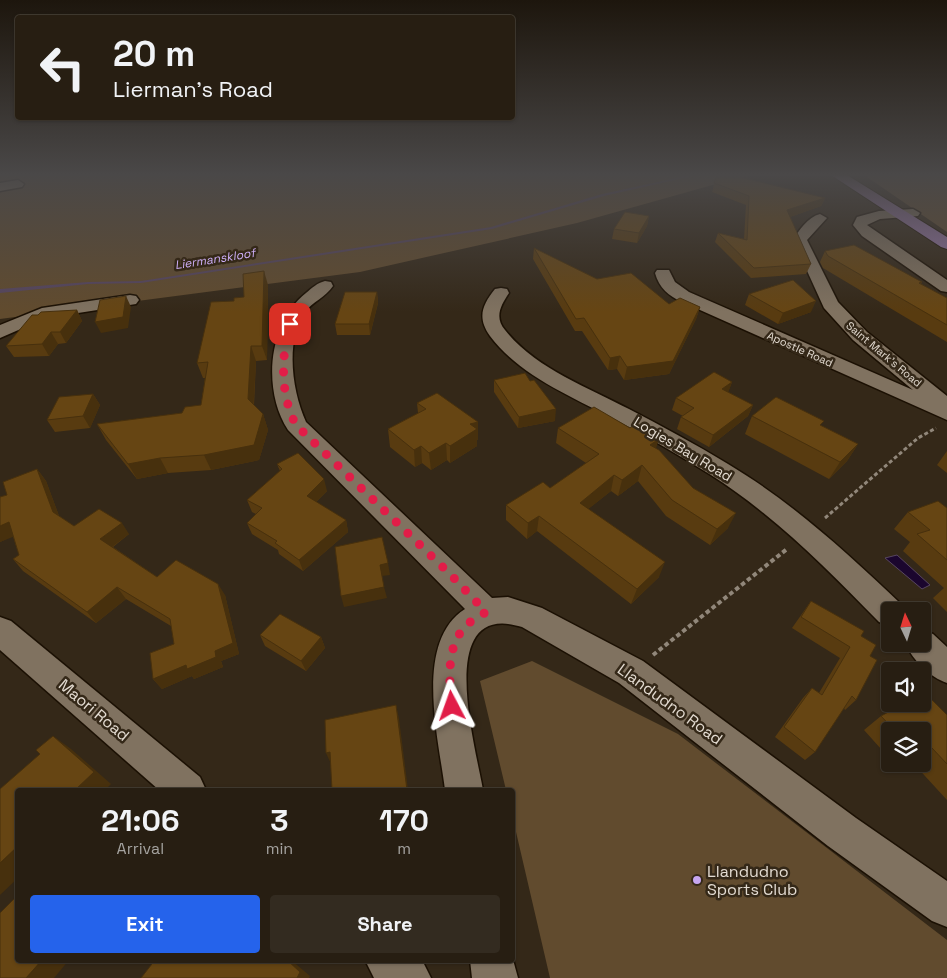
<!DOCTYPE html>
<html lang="en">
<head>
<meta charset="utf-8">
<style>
	body { margin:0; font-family:"Space Grotesk",sans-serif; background:#332b20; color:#f1f3f6; height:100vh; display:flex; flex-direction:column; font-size:19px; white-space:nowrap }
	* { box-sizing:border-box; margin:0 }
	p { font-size:16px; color:#a4a29f }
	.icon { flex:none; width:28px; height:28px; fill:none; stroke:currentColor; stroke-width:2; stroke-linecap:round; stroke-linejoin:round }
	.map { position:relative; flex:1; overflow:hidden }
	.drawer { position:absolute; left:15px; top:788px; width:500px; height:175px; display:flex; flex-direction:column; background:#271e12; border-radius:5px; box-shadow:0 1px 4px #0004,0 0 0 1px #433c32 }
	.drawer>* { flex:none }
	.top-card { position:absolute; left:15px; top:15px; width:500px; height:105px; border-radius:5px; box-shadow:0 1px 4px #0004,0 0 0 1px #433c32; background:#271e12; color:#f1f3f6; overflow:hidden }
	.needle { width:32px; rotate:356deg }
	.tools { position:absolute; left:881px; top:602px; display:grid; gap:10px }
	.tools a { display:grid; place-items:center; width:50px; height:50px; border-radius:5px; background:#271e12; box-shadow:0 1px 4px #0004,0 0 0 1px #433c32; font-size:25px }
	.pin { position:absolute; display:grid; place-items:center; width:42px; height:42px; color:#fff; margin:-21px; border-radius:10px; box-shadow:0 2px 8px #0006 }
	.me { position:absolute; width:55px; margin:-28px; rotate:356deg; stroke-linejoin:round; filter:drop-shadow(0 0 4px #0008) }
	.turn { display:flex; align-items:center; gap:18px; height:105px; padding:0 15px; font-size:22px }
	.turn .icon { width:65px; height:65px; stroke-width:2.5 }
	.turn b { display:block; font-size:35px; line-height:42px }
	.eta { display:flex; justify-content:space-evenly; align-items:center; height:85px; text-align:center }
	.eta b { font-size:30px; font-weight:700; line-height:35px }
	.action { display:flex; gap:10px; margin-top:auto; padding:10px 15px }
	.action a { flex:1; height:58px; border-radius:5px; background:#2563eb; color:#fff; font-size:20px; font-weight:700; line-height:58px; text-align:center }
	.action a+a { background:#332b20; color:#f1f3f6 }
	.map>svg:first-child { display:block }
	.green { fill:#614b2e }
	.water { fill:#1b062e; stroke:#57465f }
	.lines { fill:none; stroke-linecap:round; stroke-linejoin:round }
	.stream { fill:#57465f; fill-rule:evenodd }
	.minor-casing { stroke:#1b1003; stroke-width:3 }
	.major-casing { stroke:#1b1003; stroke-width:2 }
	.path-far1 { stroke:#91877a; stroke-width:3; stroke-dasharray:4 2.5; stroke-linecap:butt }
	.path { stroke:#91877a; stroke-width:4; stroke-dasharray:4.5 3; stroke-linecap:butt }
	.minor { fill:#807260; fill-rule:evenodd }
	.major { fill:#9274a3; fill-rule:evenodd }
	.wall { fill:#583b10 }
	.shaded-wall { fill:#47300d }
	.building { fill:#664513; stroke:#47300d }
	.route { stroke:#e11d48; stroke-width:9; stroke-dasharray:0 16.2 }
	.poi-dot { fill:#c6a6f0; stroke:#342818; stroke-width:2 }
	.labels { text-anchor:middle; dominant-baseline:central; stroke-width:5; stroke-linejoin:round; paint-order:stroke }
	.far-street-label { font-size:11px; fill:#e3dbd1; stroke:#342818 }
	.far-water-label { font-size:12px; font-style:italic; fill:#ceaff9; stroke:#342818 }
	.street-label { font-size:14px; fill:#e3dbd1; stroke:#342818 }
	.near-street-label { font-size:16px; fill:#e3dbd1; stroke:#342818 }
	.near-poi-label { font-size:16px; fill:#e3dbd1; stroke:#342818; text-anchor:start }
</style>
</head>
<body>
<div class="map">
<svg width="947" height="978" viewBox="0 0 947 978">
	<rect width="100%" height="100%" fill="#342818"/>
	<g class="green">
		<path d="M 0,175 L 761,175 L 741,177 L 577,223 L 360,272 L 0,319 Z"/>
		<path d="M 868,175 L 947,175 L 947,232 L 867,177 Z"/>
		<path d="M 532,661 L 678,734 L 947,940 L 947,978 L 550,978 L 513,819 L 512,790 L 506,790 L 480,681 Z"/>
	</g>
	<path class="water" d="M 897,555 L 930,585 L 922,589 L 885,558 Z"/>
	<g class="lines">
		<path class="stream" d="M 690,175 L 697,175 L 604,196 L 492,229 L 141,283 L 88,284 L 0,293 L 0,289 L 88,282 L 141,281 L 491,227 L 602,194 Z"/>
		<defs>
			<g id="minor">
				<path d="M 18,180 L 24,184 L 22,187 L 0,191 L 0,183 Z"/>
				<path d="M 913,209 L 920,213 L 918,216 L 880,219 L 867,225 L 947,280 L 947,292 L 941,291 L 862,236 L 853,225 L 857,217 L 879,211 Z"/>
				<path d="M 820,214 L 827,218 L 807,240 L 838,302 L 867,332 L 947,396 L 947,420 L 682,302 C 669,296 659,288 655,273 L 657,270 L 669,270 L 675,282 L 689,292 L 913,390 L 853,340 L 824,308 L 793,240 C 799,230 808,217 820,214 Z"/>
				<path d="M 325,281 L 331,282 L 333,286 C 326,297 312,302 305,312 C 285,341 292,391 306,422 L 492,598 L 508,597 L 542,608 L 643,661 L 856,818 L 947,881 L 947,927 L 932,921 L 828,846 L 619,683 L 522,627 C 433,599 476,748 483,790 L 445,790 C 439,740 413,642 465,609 L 288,430 C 262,390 268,323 306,293 C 312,288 317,283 325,281 Z"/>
				<path d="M 501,288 L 507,289 L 509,293 C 501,305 494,317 505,330 C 535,368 587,387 629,409 C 662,426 695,444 728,464 C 793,503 846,552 901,604 L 904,611 L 890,611 L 890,626 L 879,622 C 826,568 775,516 711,475 C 680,456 648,437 616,420 C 573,397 520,376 490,336 C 477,318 482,305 495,289 Z"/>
				<path d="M 130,295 L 136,296 L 139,300 L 136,304 L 46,318 L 0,338 L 0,325 L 42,308 Z"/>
				<path d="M 0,617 L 11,621 L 200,777 L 206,790 L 159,790 L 0,650 Z"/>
				<path d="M 922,630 L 933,634 L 947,647 L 947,683 C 930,677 913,661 906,644 L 922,644 Z"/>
				<path d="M 512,956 L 518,978 L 472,978 L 470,960 L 512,960 Z"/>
				<path d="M 365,960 L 422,960 L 431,978 L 374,978 Z"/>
			</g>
			<path id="major" d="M 831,175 L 847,175 L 947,237 L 947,249 L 941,247 Z"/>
		</defs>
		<use href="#minor" class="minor-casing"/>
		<use href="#major" class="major-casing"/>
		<path class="path-far1" d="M 825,518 L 918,438 L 936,428"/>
		<path class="path" d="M 653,655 L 787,549"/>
		<use href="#minor" class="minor"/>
		<use href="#major" class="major"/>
	</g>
	<g class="wall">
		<path d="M 716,177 L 825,198 L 821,206 L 790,217 L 811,264 L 806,274 L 751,278 L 715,242 L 718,233 L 744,239 L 746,205 L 712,192 Z"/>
		<path d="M 649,216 L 647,226 L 637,243 L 612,239 L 614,229 Z"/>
		<path d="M 534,248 L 597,279 L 669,304 L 700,307 L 696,319 L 669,374 L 624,380 L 617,369 L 608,370 L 582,331 L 575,331 L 533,259 Z"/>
		<path d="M 825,251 L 922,282 L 921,284 L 947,298 L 947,342 L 823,268 L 820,262 Z"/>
		<path d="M 268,285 L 267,360 L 256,361 L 254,405 L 263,414 L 268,430 L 259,460 L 211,470 L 168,473 L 137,479 L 106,440 L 97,424 L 182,413 L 201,405 L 205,378 L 203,378 L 197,363 L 234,301 L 244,297 Z"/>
		<path d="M 377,292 L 378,303 L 370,335 L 337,335 L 335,324 Z"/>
		<path d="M 749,294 L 811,312 L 778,324 L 745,305 Z"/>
		<path d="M 77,310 L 82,321 L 66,343 L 58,344 L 49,356 L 14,357 L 6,346 L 38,315 Z"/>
		<path d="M 494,380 L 530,381 L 555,421 L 518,428 L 494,392 Z"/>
		<path d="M 732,382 L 728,392 L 753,405 L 748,416 L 709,447 L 677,429 L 681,417 L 683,416 L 672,410 L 676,398 Z"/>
		<path d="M 93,394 L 100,405 L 90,428 L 55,432 L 47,420 Z"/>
		<path d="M 417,403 L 478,422 L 478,440 L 477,440 L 477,446 L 450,463 L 447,460 L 431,470 L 422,463 L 415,467 L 390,447 L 388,429 L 418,413 Z"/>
		<path d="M 752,416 L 822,426 L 858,444 L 847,461 L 829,479 L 745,434 Z"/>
		<path d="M 558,428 L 656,449 L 728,528 L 710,545 L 666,516 L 638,481 L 618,496 L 611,491 L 588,509 L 659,577 L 631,604 L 537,531 L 527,539 L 506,520 L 506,505 L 550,488 L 586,463 L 556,443 Z"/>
		<path d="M 947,451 L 947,473 L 937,465 Z"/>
		<path d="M 277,464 L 327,491 L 316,502 L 346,520 L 348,532 L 303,571 L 279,554 L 278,550 L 252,534 L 247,523 L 256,514 L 252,512 L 247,500 L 280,471 Z"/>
		<path d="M 37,469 L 46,481 L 59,516 L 74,526 L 129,534 L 113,547 L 157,577 L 225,595 L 239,654 L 221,661 L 223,667 L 194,679 L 192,676 L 162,689 L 153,679 L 174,644 L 171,626 L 126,599 L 96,623 L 23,571 L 13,559 L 19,555 L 13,536 L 0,542 L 0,497 L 7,495 Z"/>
		<path d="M 947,508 L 947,612 L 933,598 L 944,588 L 903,551 L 910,542 L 894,529 L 908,512 Z"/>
		<path d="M 811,601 L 861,636 L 870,656 L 856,700 L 845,710 L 844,708 L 815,752 L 805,760 L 775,737 L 803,698 L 812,688 L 819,693 L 840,658 L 792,628 Z"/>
		<path d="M 260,635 L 321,637 L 325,648 L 306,671 L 265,646 Z"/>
		<path d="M 947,715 L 947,800 L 914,764 L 922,764 L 922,731 L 890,731 L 890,759 L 864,730 L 881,716 Z"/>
		<path d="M 894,764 L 908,764 L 899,769 Z"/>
	</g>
	<g class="shaded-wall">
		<path d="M 825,198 L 821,206 L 784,219 L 787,210 Z"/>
		<path d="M 649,216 L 647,226 L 637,243 L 639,233 Z"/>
		<path d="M 264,271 L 268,285 L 267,360 L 262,346 Z"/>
		<path d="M 377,292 L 378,303 L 370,335 L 369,324 Z"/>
		<path d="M 126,296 L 131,307 L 128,328 L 101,333 L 95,322 Z"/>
		<path d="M 816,301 L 811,312 L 778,324 L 783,313 Z"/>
		<path d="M 700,307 L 696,319 L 669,374 L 624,380 L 627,367 Z"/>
		<path d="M 77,310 L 82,321 L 66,343 L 60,332 Z"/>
		<path d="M 51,332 L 58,344 L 49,356 L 42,344 Z"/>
		<path d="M 251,346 L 256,361 L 253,414 L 248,399 Z"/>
		<path d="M 620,356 L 617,369 L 608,370 L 610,358 Z"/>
		<path d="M 732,382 L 728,393 L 722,389 Z"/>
		<path d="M 93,394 L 100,405 L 90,428 L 83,416 Z"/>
		<path d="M 753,405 L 748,416 L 709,447 L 713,435 Z"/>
		<path d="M 556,409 L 555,421 L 518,428 L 519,417 Z"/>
		<path d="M 263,414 L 268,430 L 259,460 L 211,470 L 204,455 Z"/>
		<path d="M 478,422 L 478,440 L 477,440 L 477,446 L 450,463 L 450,446 L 470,424 Z"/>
		<path d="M 659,439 L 654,455 L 650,445 Z"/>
		<path d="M 446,443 L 447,460 L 431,470 L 429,453 Z"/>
		<path d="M 858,444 L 847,461 L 829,479 L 840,462 Z"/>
		<path d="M 421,446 L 422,463 L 415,467 L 414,450 Z"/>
		<path d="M 160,458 L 168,473 L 137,479 L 128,464 Z"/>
		<path d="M 642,465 L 638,481 L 618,496 L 622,480 Z"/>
		<path d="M 37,469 L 46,481 L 62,524 L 53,512 Z"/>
		<path d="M 614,475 L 611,491 L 577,518 L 580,503 Z"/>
		<path d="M 324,479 L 327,491 L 310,508 L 307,496 Z"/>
		<path d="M 736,513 L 728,528 L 710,545 L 717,529 Z"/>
		<path d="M 539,516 L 537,531 L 527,539 L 528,523 Z"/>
		<path d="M 346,520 L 348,532 L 303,571 L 299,560 Z"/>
		<path d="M 9,522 L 20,534 L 0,542 L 0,526 Z"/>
		<path d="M 122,523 L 129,534 L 108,550 L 100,539 Z"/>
		<path d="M 665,562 L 659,577 L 631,604 L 637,589 Z"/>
		<path d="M 388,563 L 390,575 L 382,576 L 380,565 Z"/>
		<path d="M 218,584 L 225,595 L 239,654 L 221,661 L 223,667 L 194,679 L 192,676 L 162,689 L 153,679 L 215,651 Z"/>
		<path d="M 117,587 L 126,599 L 96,623 L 87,612 Z"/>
		<path d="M 384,587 L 387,598 L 344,607 L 341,596 Z"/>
		<path d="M 321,637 L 325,648 L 306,671 L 301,661 Z"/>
		<path d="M 396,705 L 399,719 L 408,790 L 407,790 Z"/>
		<path d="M 53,736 L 71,749 L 111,784 L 105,790 L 75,790 Z"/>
		<path d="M 330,752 L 332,766 L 326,753 Z"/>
		<path d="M 18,846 L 18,878 L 0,895 L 0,863 Z"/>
		<path d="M 42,960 L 69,960 L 54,978 L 26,978 Z"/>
		<path d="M 287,960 L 291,960 L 310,976 L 309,978 L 297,978 Z"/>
	</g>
	<g class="building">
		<path d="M 716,177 L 740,177 L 825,198 L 787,210 L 811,264 L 754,268 L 718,233 L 747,240 L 749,196 L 714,183 Z"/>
		<path d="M 625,212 L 649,216 L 639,233 L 614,229 Z"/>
		<path d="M 854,245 L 922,282 L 919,283 L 947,298 L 947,325 L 828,256 L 825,251 Z"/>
		<path d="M 534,248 L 597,279 L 631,273 L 669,304 L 680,298 L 700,307 L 673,361 L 627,367 L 620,356 L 610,358 L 584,318 L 576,319 Z"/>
		<path d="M 264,271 L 262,346 L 251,346 L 248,399 L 263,414 L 254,445 L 204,455 L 160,458 L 128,464 L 97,424 L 182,413 L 185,407 L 201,405 L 208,362 L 197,363 L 211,302 L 234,301 L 234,298 L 244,297 L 243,274 Z"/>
		<path d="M 793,280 L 816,301 L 783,313 L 749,294 Z"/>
		<path d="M 345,292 L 377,292 L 369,324 L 335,324 Z"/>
		<path d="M 126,296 L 123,317 L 95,322 L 100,300 Z"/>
		<path d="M 77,310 L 60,332 L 51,332 L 42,344 L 6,346 L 32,315 L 38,315 L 41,312 Z"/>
		<path d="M 714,372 L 732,382 L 722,389 L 753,405 L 713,435 L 681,417 L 694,408 L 676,398 Z"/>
		<path d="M 525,373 L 530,381 L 534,380 L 556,409 L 519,417 L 494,380 Z"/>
		<path d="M 437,393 L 478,422 L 470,424 L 477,429 L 450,446 L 446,443 L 429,453 L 421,446 L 414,450 L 388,429 L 426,409 L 417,403 Z"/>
		<path d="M 93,394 L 83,416 L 47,420 L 59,397 Z"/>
		<path d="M 776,397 L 824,421 L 820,425 L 858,444 L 840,462 L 752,416 Z"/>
		<path d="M 594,407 L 630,428 L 634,425 L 659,439 L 650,445 L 659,450 L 693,488 L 736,513 L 717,529 L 672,500 L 642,465 L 622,480 L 614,475 L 580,503 L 665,562 L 637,589 L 539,516 L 528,523 L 506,505 L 543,482 L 550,488 L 599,454 L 558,428 Z"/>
		<path d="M 298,453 L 324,479 L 307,496 L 346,520 L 299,560 L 275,543 L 277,541 L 247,523 L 262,508 L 247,500 L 282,469 L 277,464 Z"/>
		<path d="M 37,469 L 53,512 L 74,526 L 99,509 L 122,523 L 100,539 L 157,577 L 176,560 L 218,584 L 233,643 L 215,651 L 216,657 L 187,669 L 186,665 L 153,679 L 150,653 L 174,644 L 170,619 L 117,587 L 87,612 L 13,559 L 19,555 L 9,522 L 0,526 L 0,497 L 7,495 L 3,482 Z"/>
		<path d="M 938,501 L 947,508 L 947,560 L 917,534 L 930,530 L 908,512 Z"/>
		<path d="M 382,537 L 388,563 L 380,565 L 384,587 L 341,596 L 335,547 Z"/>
		<path d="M 811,601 L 864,631 L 861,636 L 876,645 L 870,656 L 877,660 L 856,700 L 852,696 L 815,752 L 784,727 L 812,688 L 822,695 L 850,647 L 801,617 Z"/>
		<path d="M 280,614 L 321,637 L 301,661 L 260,635 Z"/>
		<path d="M 924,692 L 947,715 L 947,764 L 932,748 L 922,754 L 922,731 L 895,731 L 881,716 L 903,704 L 922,704 L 922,693 Z"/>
		<path d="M 396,705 L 407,790 L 332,790 L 330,752 L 326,753 L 325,720 Z"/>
		<path d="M 53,736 L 94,772 L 75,790 L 18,790 L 18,846 L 0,863 L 0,789 L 40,754 L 36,750 Z"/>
		<path d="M 18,895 L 18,960 L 42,960 L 26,978 L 0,978 L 0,913 Z"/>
		<path d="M 155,960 L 287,960 L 300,972 L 297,978 L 141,978 Z"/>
	</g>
	<linearGradient id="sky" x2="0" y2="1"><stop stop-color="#1d160d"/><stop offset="0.56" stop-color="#4a4848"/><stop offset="1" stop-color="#4a4848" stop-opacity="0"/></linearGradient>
	<rect width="947" height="312" fill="url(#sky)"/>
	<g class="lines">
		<path class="route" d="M 290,324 C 281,356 280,395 296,425 L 452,576 L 486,612 C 480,616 471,620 466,626 C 446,645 449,681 452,706"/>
	</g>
	<circle class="poi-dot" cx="697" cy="880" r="5"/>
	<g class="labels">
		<g class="far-street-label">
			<text transform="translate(800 349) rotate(24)">Apostle Road</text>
			<text transform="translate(884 354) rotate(40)">Saint Mark's Road</text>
		</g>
		<g class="far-water-label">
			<text transform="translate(215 259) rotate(-9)">Liermanskloof</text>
		</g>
		<g class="street-label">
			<text transform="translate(683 449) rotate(31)">Logies Bay Road</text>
		</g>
		<g class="near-street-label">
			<text transform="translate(670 704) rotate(36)">Llandudno Road</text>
			<text transform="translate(94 710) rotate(40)">Maori Road</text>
		</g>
		<g class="near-poi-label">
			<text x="707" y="871">Llandudno<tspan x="707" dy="18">Sports Club</tspan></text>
		</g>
	</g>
</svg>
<div class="tools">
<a><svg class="needle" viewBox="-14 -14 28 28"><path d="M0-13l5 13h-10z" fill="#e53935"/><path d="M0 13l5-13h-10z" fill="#a4a29f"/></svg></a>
<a><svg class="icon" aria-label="sound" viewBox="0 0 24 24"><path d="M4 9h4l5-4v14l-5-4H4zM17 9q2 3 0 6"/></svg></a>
<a><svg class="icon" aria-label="layers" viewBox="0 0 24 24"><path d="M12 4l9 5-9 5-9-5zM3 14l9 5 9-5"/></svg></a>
</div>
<div class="pin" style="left:290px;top:324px;background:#d93025"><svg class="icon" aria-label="arrive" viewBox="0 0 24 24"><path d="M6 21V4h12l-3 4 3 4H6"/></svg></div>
<svg class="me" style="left:452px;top:706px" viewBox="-20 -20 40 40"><path d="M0-17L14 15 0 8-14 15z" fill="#e11d48" stroke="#fff" stroke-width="4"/></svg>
<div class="top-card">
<div class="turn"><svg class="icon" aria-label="left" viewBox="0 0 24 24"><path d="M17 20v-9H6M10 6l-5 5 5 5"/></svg><div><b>20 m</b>Lierman's Road</div></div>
</div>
<section class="drawer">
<div class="eta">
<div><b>21:06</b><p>Arrival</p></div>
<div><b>3</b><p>min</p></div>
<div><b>170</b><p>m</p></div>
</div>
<div class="action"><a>Exit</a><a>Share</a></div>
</section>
</div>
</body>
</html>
